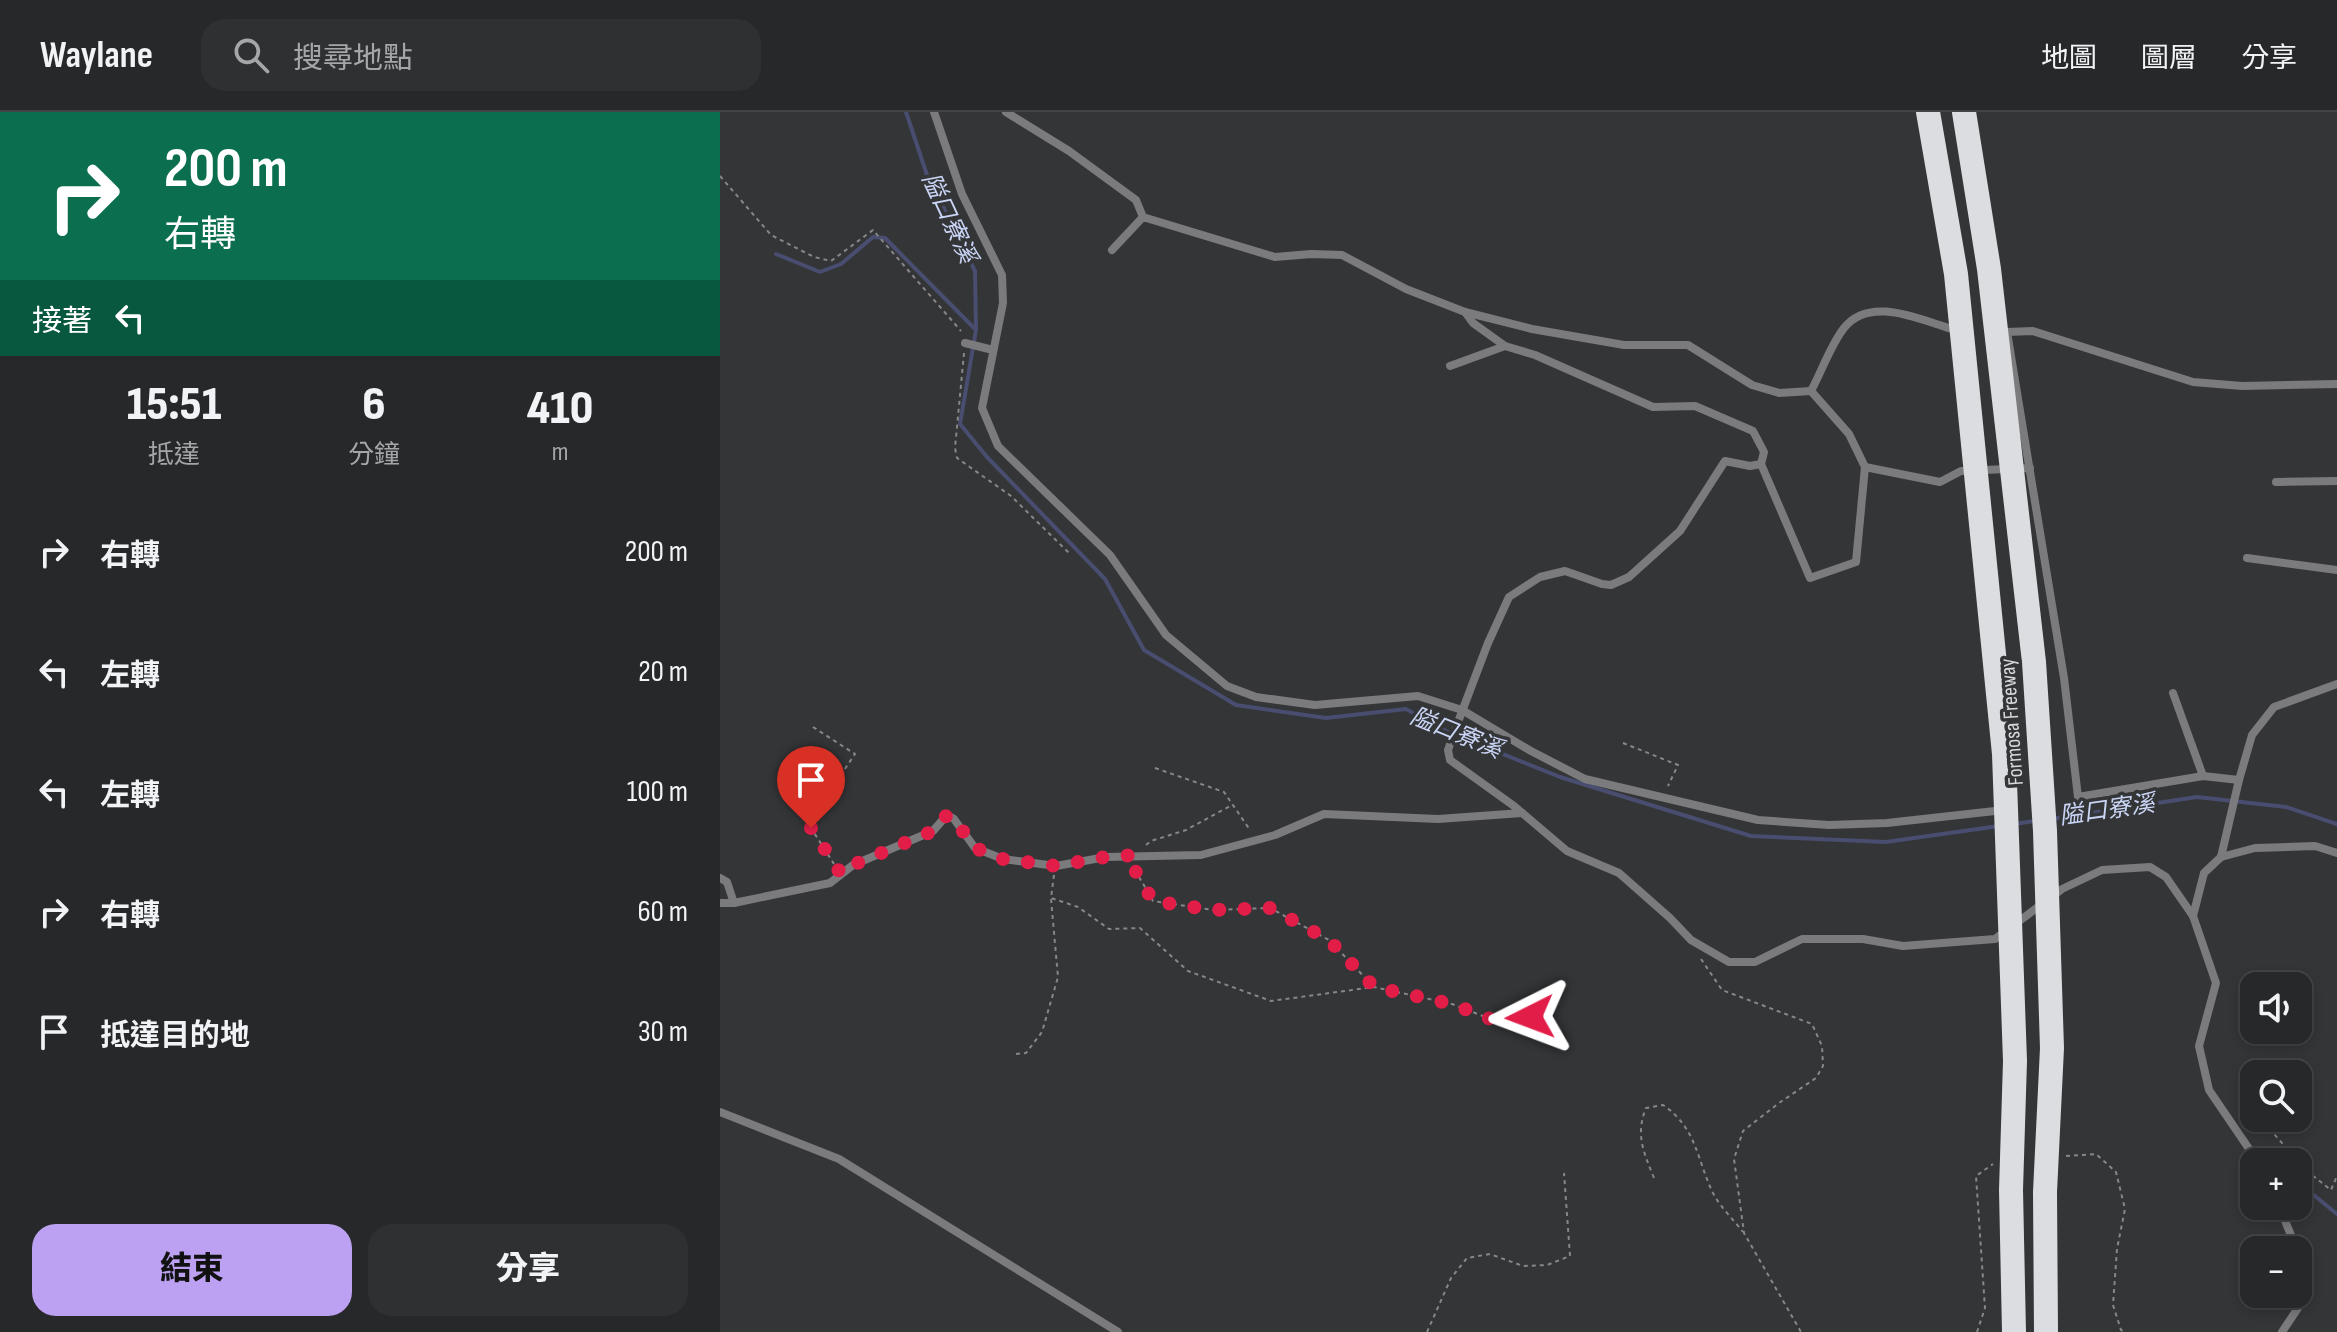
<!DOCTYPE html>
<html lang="zh-TW">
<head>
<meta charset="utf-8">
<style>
	body { margin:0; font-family:"Sofia Sans Condensed","Noto Sans TC",sans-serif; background:#2f3031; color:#f1f3f6; height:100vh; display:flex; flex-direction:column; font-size:30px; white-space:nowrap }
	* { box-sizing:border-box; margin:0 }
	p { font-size:26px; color:#a4a6a8 }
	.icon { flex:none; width:44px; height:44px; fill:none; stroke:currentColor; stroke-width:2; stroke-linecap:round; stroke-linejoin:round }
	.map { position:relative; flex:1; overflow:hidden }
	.side { display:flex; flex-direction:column; background:#272829; width:720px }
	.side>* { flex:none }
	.banner { background:#0b6e4f; color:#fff; overflow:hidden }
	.controls { position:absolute; left:1520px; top:860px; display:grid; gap:16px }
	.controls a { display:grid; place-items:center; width:72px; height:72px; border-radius:16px; background:#272829; box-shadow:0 4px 12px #0003,0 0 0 2px #434446; font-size:40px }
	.pin { position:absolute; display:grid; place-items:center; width:68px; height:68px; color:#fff; margin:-82px -34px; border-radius:50% 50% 50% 0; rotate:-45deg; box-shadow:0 0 8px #0007 }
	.pin .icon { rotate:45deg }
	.me { position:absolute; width:88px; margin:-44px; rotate:267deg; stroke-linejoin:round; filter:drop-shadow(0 0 6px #0008) }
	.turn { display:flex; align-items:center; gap:28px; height:168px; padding:0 32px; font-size:36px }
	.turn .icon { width:104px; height:104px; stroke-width:2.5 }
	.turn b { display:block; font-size:56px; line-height:68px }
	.then { display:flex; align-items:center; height:76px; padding:0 32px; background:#0003; gap:16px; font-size:30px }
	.eta { display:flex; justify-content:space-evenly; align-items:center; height:136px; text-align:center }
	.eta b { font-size:48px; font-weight:800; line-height:56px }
	.action { display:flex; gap:16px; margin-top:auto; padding:16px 32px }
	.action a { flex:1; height:92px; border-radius:24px; background:#bca0f2; color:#111; font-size:32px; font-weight:800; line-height:92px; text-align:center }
	.action a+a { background:#2f3031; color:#f1f3f6 }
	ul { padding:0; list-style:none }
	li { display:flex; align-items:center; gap:24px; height:120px; padding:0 32px }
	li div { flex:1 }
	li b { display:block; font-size:30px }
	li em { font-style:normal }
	header { display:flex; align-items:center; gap:48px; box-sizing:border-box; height:112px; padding:0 40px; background:#272829; border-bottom:2px solid #434446 }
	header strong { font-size:38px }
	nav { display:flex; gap:44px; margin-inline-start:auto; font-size:28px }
	.search { width:560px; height:72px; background:#2f3031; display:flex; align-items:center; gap:20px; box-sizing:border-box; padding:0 28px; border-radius:24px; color:#a4a6a8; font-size:30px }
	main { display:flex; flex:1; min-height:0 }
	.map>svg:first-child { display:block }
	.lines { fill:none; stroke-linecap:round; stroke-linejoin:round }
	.stream { stroke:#494d70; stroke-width:4 }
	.path { stroke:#868789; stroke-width:2; stroke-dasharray:4 4; stroke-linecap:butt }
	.lane { stroke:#7b7b7d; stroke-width:8 }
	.highway { stroke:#dcdde0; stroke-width:24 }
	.route { stroke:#e11d48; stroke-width:14; stroke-dasharray:0 25.2 }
	.labels { text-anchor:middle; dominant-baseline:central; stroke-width:7; stroke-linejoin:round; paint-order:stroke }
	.street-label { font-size:22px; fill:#d7d8da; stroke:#343537 }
	.water-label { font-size:24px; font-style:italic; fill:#cad5f6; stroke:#343537 }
</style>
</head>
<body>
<header>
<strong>Waylane</strong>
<div class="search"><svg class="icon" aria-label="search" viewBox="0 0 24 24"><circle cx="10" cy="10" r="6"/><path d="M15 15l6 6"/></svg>搜尋地點</div>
<nav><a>地圖</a><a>圖層</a><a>分享</a></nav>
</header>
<main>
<section class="side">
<div class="banner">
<div class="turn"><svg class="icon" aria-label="right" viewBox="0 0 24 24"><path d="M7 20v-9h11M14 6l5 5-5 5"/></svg><div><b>200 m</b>右轉</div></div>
<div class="then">接著<svg class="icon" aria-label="left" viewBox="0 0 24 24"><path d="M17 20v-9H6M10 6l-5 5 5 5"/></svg></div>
</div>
<div class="eta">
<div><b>15:51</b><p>抵達</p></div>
<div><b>6</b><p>分鐘</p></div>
<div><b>410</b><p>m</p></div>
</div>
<ul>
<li><svg class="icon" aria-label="right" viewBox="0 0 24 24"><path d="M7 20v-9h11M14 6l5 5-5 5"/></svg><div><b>右轉</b></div><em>200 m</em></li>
<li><svg class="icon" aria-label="left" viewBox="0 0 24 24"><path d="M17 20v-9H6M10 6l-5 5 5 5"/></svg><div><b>左轉</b></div><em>20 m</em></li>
<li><svg class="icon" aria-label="left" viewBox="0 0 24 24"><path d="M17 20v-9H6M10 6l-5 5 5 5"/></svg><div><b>左轉</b></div><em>100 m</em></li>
<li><svg class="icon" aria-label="right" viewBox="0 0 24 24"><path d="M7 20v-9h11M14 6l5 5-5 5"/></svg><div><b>右轉</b></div><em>60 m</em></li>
<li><svg class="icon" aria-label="arrive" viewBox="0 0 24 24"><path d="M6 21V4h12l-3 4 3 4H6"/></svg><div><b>抵達目的地</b></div><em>30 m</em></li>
</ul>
<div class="action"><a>結束</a><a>分享</a></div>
</section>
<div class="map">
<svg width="1617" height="1220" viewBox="0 0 1617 1220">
	<rect width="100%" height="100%" fill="#343537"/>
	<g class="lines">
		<g class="stream">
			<path d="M 186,0 L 207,63 L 255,159 L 256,218 L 240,312 L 267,345 L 385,467 L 424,538 L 516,593 L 606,606 L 686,597 L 728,620 L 840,665 L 1031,724 L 1166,730 L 1279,714"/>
			<path d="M 56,142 L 100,160 L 121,152 L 153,125 L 165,126 L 256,218"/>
			<path d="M 1331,707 L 1477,685 L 1566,695 L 1617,712"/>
			<path d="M 1295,712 L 1314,709"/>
			<path d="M 1585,1076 L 1617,1102"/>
		</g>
		<g class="path">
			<path d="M 0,64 L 51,123 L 94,145 L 111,149 L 153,118 L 241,219"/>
			<path d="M 244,241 L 235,336 L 237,346 L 291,384 L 349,441"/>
			<path d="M 93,615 L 135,642 L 93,704 L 91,716 L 114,752"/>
			<path d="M 903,631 L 958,653 L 948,674"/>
			<path d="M 435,656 L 504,680 L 530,718"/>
			<path d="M 426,733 L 431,729 L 466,718 L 512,693"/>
			<path d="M 415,758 L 433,789 L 493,798 L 550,796 L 609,828 L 654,875"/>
			<path d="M 334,763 L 331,786 L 358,795 L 389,817 L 420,816 L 468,859 L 551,889 L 654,875 L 732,892 L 773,908 L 810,905"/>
			<path d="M 981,847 L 1002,878 L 1092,912 L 1102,934 L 1103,954 L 1096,966 L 1059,991 L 1023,1019 L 1014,1047 L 1024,1121 L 1081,1220"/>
			<path d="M 296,942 L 306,941 L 322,920 L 338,865 L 331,787"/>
			<path d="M 1527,1011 L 1546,1013 L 1587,1059 L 1611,1078 L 1617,1064"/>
			<path d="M 1346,1044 L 1376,1042 L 1396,1060 L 1405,1097 L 1397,1137 L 1393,1193 L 1401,1218 L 1405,1220"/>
			<path d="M 934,1066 C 924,1041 915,1023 926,996 L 943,993 C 976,1015 977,1047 992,1079 C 999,1094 1013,1107 1023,1120"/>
			<path d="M 707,1220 L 731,1166 L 747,1146 L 770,1142 L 803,1154 L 827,1153 L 850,1144 L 844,1061"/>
			<path d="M 1257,1220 L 1265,1196 L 1256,1064 L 1273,1052"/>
		</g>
		<g class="lane">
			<path d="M 214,0 L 242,82 L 282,163 L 283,191 L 262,296 L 278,334 L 390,443 L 446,523 L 507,574 L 536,585 L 595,593 L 698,584 L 742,598 L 811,639 L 865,667 L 1038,708 L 1109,713 L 1167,711 L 1275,699"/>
			<path d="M 286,0 L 349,39 L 416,88 L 423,105"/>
			<path d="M 392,138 L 423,105 L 555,145 L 591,142 L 622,143 L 686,177 L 745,200 L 812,217 L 904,233 L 968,233 L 1032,273 L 1059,281 L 1091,279 C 1102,259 1110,234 1124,216 C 1150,183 1200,208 1232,217"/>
			<path d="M 745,200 L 753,211 L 785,234 L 815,243 L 933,295 L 975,294 L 1033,319 L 1044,340 L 1041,352 L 1030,354 L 1005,349 L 960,419 L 909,465 L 891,473 L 882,472 L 845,459 L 820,465 L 789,485 L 768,531 L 738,610 L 728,638 L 730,648 L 794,694 L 847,739 L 899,761 L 950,806 L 971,828 L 1009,850 L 1035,850 L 1082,827 L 1143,827 L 1183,834 L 1275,827 L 1342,777 L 1382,758 L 1430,755 L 1446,765 L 1473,804"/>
			<path d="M 245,231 L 273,238"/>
			<path d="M 730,254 L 785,234"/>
			<path d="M 1617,272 L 1522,274 L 1473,270 L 1313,219 L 1287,220 L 1344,566 L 1358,685 L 1483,664 L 1519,668 L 1532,623 L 1554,595 L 1617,572"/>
			<path d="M 1041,352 L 1090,466 L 1136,450 L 1145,355 L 1129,322 L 1091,279"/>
			<path d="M 1145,355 L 1220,370 L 1241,359 L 1310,356"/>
			<path d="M 1556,370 L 1617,369"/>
			<path d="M 1527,446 L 1617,458"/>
			<path d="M 1453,581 L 1483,664"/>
			<path d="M 1501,745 L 1519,668"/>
			<path d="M 0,766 L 7,770 L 14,791"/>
			<path d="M 0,791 L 14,791 L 110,771 L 133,753 L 213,719 L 227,703 L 234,707 L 255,736 L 283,747 L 336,754 L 386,745 L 481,743 L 555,723 L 604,702 L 718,707 L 802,701"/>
			<path d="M 0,1000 L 119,1047 L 398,1220"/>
			<path d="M 1538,1050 L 1489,978 L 1479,934 L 1496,871 L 1473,804 L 1484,761 L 1501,745 L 1535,736 L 1595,734 L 1617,741"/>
			<path d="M 1559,1094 L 1577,1138"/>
			<path d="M 1562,1220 L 1578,1196 L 1583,1152 L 1578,1140"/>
		</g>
		<g class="highway">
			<path d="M 1208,0 L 1236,162 L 1284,642 L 1295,949 L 1291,1078 L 1294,1220"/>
			<path d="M 1244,0 L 1269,157 L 1314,550 L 1325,719 L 1332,936 L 1325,1080 L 1326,1220"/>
		</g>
	</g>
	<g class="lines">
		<path class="route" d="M 91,716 L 121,762 L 133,753 L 213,719 L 227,703 L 234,707 L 255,736 L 283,747 L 336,754 L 386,745 L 415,743 L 413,755 L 433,789 L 493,798 L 550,796 L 609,828 L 654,875 L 732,892 L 773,908 L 810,905"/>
	</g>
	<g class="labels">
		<g class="street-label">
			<text transform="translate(1292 610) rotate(-94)">Formosa Freeway</text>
		</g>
		<g class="water-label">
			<text transform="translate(229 106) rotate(65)">隘口寮溪</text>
			<text transform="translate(736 621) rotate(22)">隘口寮溪</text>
			<text transform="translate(1387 698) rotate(-8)">隘口寮溪</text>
		</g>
	</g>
</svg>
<div class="controls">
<a><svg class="icon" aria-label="sound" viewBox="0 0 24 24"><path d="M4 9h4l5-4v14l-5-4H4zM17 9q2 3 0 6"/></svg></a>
<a><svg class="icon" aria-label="search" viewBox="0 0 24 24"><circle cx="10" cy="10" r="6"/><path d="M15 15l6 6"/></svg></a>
<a>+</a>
<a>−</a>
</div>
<div class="pin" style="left:91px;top:716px;background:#d93025"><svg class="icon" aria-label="arrive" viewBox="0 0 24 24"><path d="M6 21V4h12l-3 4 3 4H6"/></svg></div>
<svg class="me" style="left:810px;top:905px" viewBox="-20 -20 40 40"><path d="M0-17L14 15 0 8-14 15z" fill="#e11d48" stroke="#fff" stroke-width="4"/></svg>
</div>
</main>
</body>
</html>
